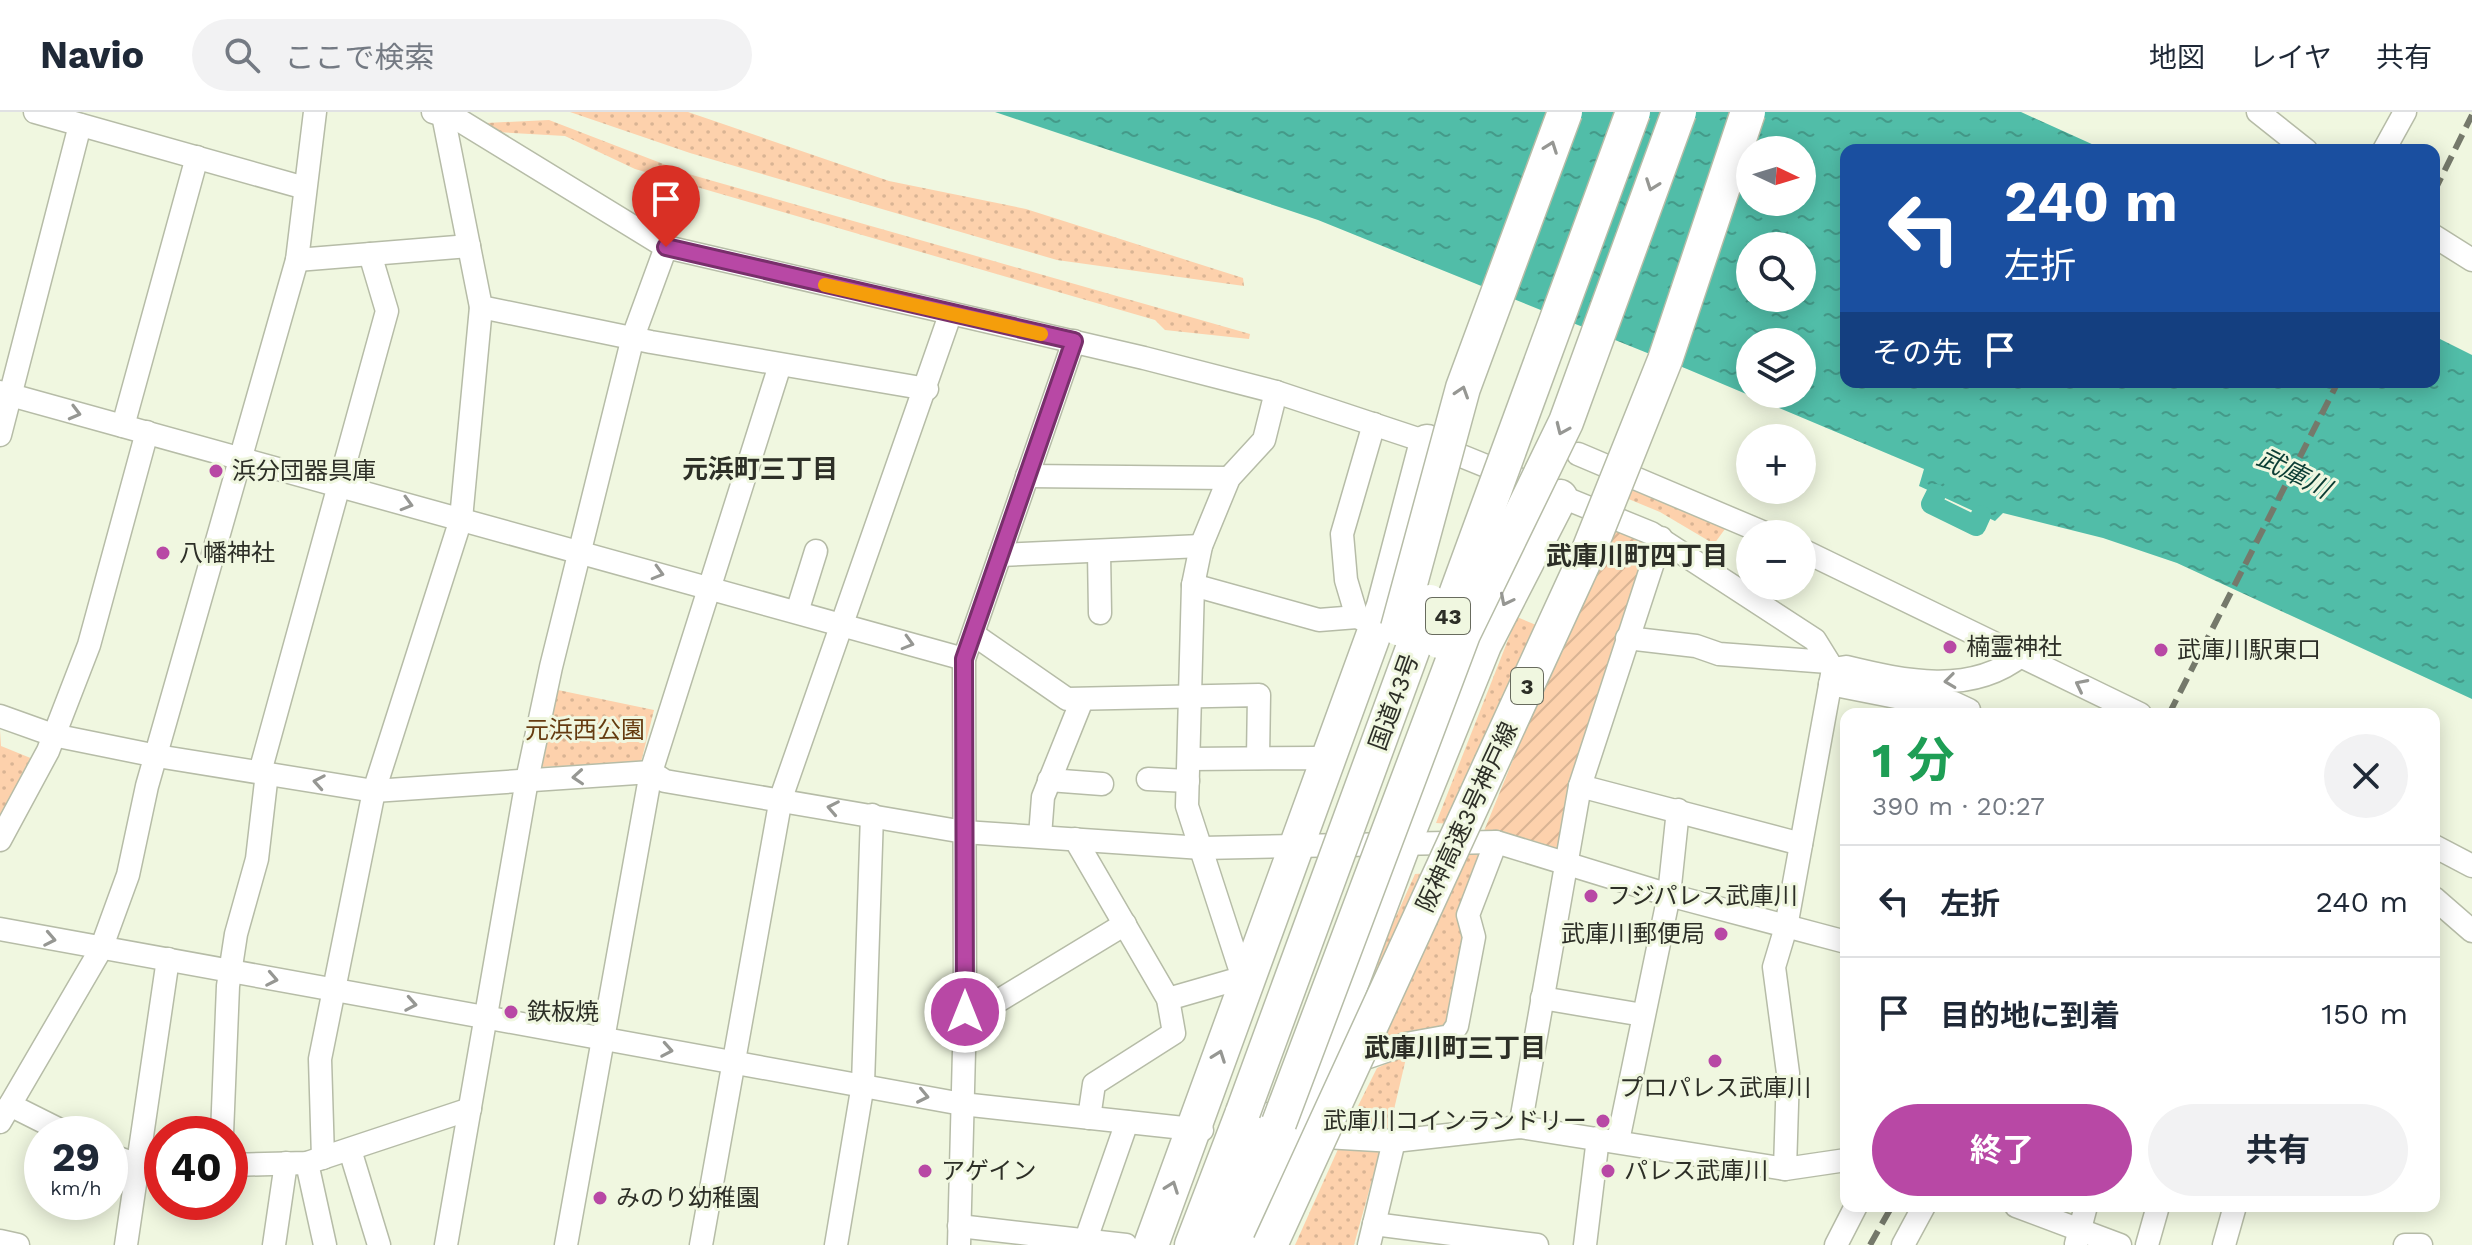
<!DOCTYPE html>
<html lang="ja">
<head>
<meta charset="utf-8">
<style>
	body { margin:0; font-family:"Work Sans","Noto Sans JP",sans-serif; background:#f2f2f3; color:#1f2937; height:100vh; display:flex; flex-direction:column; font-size:30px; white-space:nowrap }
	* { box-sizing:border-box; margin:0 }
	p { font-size:26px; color:#747a83 }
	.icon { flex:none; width:44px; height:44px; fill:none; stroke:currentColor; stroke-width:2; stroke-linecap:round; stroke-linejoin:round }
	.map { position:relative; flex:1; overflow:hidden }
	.panel { position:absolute; left:1840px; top:596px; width:600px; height:504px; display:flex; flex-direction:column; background:#fff; border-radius:16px; box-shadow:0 4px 20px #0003 }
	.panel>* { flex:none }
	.guide { position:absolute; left:1840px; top:32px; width:600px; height:244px; border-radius:16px; box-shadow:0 4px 20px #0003; background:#1a4fa0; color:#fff; overflow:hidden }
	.needle { width:52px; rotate:94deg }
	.buttons { position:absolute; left:1736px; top:24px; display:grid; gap:16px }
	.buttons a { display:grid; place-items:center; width:80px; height:80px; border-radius:50%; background:#fff; box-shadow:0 4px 20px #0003; font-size:40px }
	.speed { position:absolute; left:24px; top:1004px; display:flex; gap:16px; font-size:40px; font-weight:700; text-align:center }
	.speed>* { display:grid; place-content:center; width:104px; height:104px; border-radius:50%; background:#fff; box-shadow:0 4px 20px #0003; line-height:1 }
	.speed small { font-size:20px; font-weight:400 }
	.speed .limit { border:12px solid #d22; background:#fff; color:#111 }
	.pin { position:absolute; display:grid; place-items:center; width:68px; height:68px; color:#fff; margin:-82px -34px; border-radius:50% 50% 50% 0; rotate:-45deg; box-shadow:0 0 8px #0007 }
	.pin .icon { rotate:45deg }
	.me { position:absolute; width:88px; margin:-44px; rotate:0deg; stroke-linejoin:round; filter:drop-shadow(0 0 6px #0008) }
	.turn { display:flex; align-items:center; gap:28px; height:168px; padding:0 32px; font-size:36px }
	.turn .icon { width:104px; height:104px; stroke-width:2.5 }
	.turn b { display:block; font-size:56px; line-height:68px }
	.then { display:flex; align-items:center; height:76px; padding:0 32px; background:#0003; gap:16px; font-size:30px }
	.round { display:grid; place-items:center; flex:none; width:84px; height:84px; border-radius:42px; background:#f2f2f3 }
	.headline { display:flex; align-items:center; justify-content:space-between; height:136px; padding:0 32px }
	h1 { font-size:48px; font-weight:700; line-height:60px; color:#1e9e55 }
	.action { display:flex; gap:16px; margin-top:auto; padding:16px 32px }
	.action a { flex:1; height:92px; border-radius:48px; background:#b848a5; color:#fff; font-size:32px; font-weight:700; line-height:92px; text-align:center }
	.action a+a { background:#f2f2f3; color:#1f2937 }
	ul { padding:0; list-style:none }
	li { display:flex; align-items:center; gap:24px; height:112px; padding:0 32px; border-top:2px solid #e0e1e3 }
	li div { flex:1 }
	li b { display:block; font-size:30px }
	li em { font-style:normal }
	header { display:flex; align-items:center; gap:48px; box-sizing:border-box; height:112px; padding:0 40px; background:#fff; border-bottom:2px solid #e0e1e3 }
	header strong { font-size:38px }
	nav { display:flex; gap:44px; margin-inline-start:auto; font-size:28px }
	.search { width:560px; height:72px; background:#f2f2f3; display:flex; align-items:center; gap:20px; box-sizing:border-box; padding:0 28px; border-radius:44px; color:#747a83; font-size:30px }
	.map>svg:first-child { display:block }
	.grass { fill:url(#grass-dots) }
	.garden { fill:url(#garden-furrows) }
	.water { fill:url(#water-ripples); fill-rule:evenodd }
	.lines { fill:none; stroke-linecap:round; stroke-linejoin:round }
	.canal { stroke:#51bda8; stroke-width:20 }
	.minor-casing { stroke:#b6bca7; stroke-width:25 }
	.highway-casing { stroke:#b6bca7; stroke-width:37 }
	.minor { stroke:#fff; stroke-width:22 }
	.highway { stroke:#fff; stroke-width:34 }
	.rail { stroke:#75796b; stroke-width:6; stroke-dasharray:16 8; stroke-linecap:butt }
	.highway-bridge-casing { stroke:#b6bca7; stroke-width:37; stroke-linecap:butt }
	.highway-bridge { stroke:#fff; stroke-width:34 }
	.oneway { stroke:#969793 }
	.route-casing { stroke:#782f6b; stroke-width:20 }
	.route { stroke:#b848a5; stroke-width:14 }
	.slow { stroke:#f59e0b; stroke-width:14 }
	.poi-dot { fill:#b848a5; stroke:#f0f7e0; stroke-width:3 }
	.labels { text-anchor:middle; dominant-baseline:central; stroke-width:6; stroke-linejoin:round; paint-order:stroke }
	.shield { fill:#f0f7e0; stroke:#686b5e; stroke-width:2 }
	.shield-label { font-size:22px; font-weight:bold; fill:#2d2f27 }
	.poi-label { font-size:24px; fill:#2d2f27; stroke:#f0f7e0; text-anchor:start }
	.street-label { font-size:24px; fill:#2d2f27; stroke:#f0f7e0 }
	.park-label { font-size:24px; fill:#653b10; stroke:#f0f7e0 }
	.neighbourhood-label { font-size:26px; font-weight:bold; fill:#2d2f27; stroke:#f0f7e0 }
	.water-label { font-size:26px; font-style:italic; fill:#0b3d34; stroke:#f0f7e0 }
</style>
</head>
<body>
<header>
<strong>Navio</strong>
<div class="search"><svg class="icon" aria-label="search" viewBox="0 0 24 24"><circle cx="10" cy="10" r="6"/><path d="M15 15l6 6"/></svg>ここで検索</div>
<nav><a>地図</a><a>レイヤ</a><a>共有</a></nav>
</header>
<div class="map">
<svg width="2472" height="1133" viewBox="0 0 2472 1133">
	<defs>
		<pattern id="grass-dots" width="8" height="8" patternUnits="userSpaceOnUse" patternTransform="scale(2)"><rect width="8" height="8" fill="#fdd1ac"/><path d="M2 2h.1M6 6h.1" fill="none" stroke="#d9b494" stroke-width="1.8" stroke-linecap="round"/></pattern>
		<pattern id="garden-furrows" width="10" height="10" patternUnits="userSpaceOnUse" patternTransform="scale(2)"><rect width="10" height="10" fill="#fdd1ac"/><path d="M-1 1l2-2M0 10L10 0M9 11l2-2" fill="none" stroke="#d9b494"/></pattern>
		<pattern id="water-ripples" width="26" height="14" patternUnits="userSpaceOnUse" patternTransform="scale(2)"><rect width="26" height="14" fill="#51bda8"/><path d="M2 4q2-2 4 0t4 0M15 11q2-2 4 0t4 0" fill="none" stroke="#449a89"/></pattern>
	</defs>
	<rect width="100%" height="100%" fill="#f0f7e0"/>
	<g class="grass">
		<path d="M 570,0 L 688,0 L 889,69 L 1026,97 L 1243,166 L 1244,174 L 1057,148 L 690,41 Z"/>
		<path d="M 549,8 L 692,63 L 1250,222 L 1249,227 L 1165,218 L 1155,208 L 635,57 L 565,24 L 497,20 L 486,11 Z"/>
		<path d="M 1602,361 L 1725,417 L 1714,432 L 1660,400 L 1597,374 Z"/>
		<path d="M 1517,505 L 1565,525 L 1481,714 L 1436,711 Z"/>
		<path d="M 558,578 L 654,598 L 641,650 L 541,655 Z"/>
		<path d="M 0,618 L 1,634 L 33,647 L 0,709 Z"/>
		<path d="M 1467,736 L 1485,739 L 1446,920 L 1378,932 L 1389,908 L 1356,894 L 1415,762 L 1456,759 Z"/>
		<path d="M 1407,942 L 1388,1023 L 1347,1016 L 1377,956 Z"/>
		<path d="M 1339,1035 L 1380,1039 L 1354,1133 L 1295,1133 Z"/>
	</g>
	<path class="garden" d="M 1616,416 L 1652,433 L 1564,740 L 1482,724 L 1538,586 Z"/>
	<path class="water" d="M 995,0 L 2021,0 L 2105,38 L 1846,38 L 1846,270 L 2434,270 L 2434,224 L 2472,243 L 2472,587 L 2177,451 L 2103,426 L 2003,401 L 1995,409 L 1919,374 L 1924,357 L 1687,257 L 1318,108 ZM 1750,38 L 1802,38 L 1802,90 L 1750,90 ZM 1750,134 L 1802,134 L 1802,186 L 1750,186 ZM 1750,230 L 1802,230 L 1802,282 L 1750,282 Z"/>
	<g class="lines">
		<path class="canal" d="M 1936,382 L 1931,392 L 1976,414 L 1981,403"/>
		<defs>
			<g id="minor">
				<path d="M 35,0 L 305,76"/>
				<path d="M 433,0 L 459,8 L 666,135 L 1144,246 L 1276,280 L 1427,330 L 1651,421 L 1815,528 L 1833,557 L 1846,555 C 1904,569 1971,584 2022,543"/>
				<path d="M 2258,0 L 2306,38"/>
				<path d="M 443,3 L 481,195 L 651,230 L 927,277"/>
				<path d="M 2384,38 L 2405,0"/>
				<path d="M 2434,124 L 2472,148"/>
				<path d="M 297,148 L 469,134"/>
				<path d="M 0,280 L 964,547"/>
				<path d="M 123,314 L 197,45"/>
				<path d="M 0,323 L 80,13"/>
				<path d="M 1578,342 L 1767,422"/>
				<path d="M 1027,364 L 1229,366"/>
				<path d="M 1802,438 L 2140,602"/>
				<path d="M 1099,440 L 1100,501"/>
				<path d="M 1000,443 L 1201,434"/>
				<path d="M 1193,473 L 1319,508 L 1357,505 L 1369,510"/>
				<path d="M 797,500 L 816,439"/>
				<path d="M 1357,505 L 1346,468 L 1342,422 L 1374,312"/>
				<path d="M 973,522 L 1067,587 L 1259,583 L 1258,646"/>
				<path d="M 1627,526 L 1696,534 L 1719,542 L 1828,550"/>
				<path d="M 1830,572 L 1906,587 L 1954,591 L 1969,598 L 1966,602"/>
				<path d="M 0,604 L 53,623 L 157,644 L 374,679 L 651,660 L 665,669 L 964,720 L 1202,736 L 1496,730 L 1669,783 L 1846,830"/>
				<path d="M 1189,647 L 1315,646 L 1326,650"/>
				<path d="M 260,660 L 387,199 L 370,142"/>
				<path d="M 1148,667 L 1188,669"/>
				<path d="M 1049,668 L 1102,672"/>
				<path d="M 1580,674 L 1801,732"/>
				<path d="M 1040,724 L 1043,685 L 1082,588"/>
				<path d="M 1075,727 L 1168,887 L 1174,921 L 1094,972 L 1089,1006"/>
				<path d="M 0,728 L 48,639 L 89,533 L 147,320"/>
				<path d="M 2434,734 L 2472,754"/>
				<path d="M 2434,786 L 2472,819"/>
				<path d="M 0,817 L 962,992 L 1202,1018"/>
				<path d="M 1248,864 L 1239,854 L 1187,694 L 1193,473 L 1201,434 L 1229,366 L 1264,328 L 1276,280"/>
				<path d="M 1542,886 L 1643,903"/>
				<path d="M 1168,887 L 1248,864"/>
				<path d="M 965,900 L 980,900 L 1125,812"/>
				<path d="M 1348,952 L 1406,932 L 1450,924 L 1457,914 L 1474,825 L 1468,803 L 1496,730"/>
				<path d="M 10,993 L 68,1022"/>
				<path d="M 0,1010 L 101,837 L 128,763 L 147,674 L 297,148 L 315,0"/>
				<path d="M 1520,1015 L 1580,674 L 1661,426"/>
				<path d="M 222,1022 L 228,874 L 236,822 L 257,747 L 267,661"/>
				<path d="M 1308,1024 L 1394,1029 L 1520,1015 L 1785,1057 L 1846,1048"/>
				<path d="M 1618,1029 L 1669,783 L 1678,698"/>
				<path d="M 350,1038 L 379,1133"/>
				<path d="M 110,1043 L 138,1053 L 162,1053"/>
				<path d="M 323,1046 L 320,947 L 374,679 L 461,407 L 481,195"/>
				<path d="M 307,1051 L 325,1133"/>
				<path d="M 230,1053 L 307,1051 L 470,997"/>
				<path d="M 1785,1057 L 1788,961 L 1774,855 L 1786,815 L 1833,557"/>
				<path d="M 2016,1094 L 2120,1133"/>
				<path d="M 1374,1112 L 1537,1133"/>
				<path d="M 959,1114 L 1126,1133"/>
				<path d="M 0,1129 L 18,1133"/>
				<path d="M 2076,1132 L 2086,1094"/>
				<path d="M 126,1133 L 168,847"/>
				<path d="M 274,1133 L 286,1051"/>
				<path d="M 446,1133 L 527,668 L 551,555 L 633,225 L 666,135"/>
				<path d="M 566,1133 L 651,660 L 780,253"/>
				<path d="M 701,1133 L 781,686 L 950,203"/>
				<path d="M 836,1133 L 863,972 L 872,703"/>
				<path d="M 959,1133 L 965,900 L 964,547 L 1074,229"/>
				<path d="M 1084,1133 L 1127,1010"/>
				<path d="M 1369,1133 L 1394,1029"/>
				<path d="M 1585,1133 L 1598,1026"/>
				<path d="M 1836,1133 L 1856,1094"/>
				<path d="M 1903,1133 L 1924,1094"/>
				<path d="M 2147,1133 L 2158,1094"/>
				<path d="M 2224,1133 L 2235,1094"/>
				<path d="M 2405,1133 L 2421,1133"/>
			</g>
			<g id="highway">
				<path d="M 1151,1133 L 1384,494 L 1427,330"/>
				<path d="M 1192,1133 L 1243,1000"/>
				<path d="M 1225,1133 L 1264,1008"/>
				<path d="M 1253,1133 L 1403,733 L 1484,533 L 1560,385"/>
			</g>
		</defs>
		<use href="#minor" class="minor-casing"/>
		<use href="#highway" class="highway-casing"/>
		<use href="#minor" class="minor"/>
		<use href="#highway" class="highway"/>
		<g class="rail">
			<path d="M 2434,80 L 2472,3"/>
			<path d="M 2169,602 L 2338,270"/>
			<path d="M 1870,1133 L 1892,1094"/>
		</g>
		<defs>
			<g id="highway-bridge">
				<path d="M 1398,516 L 1463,276 L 1565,0"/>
				<path d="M 1439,529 L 1633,0"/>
				<path d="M 1243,1000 L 1430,490"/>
				<path d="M 1279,1011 L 1463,522 L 1566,310 L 1679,0"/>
				<path d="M 1270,1133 L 1589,438 L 1665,248 L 1748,0"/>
			</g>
		</defs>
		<use href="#highway-bridge" class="highway-bridge-casing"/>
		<use href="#highway-bridge" class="highway-bridge"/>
	</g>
	<defs><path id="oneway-chevron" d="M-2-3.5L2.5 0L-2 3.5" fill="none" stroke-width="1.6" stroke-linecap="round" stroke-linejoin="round" transform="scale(2)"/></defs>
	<g class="oneway">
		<use href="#oneway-chevron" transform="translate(1551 35) rotate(-70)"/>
		<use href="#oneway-chevron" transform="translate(1652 73) rotate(110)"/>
		<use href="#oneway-chevron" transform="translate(1462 280) rotate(-72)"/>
		<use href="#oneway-chevron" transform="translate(75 301) rotate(15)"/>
		<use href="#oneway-chevron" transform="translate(1562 317) rotate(114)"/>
		<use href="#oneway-chevron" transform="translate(407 392) rotate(16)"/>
		<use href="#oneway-chevron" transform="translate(658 461) rotate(16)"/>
		<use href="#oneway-chevron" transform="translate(1506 488) rotate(117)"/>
		<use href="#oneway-chevron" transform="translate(908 531) rotate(16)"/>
		<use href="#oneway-chevron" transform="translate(1950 569) rotate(173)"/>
		<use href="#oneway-chevron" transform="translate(2081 573) rotate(-153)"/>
		<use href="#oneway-chevron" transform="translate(578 665) rotate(176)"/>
		<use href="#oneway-chevron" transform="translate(319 670) rotate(-170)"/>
		<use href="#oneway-chevron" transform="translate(833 696) rotate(-169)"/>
		<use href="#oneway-chevron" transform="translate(50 827) rotate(11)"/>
		<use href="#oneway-chevron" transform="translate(272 867) rotate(11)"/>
		<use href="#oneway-chevron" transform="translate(411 892) rotate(10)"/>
		<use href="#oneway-chevron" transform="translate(667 938) rotate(10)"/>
		<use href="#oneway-chevron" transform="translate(1219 944) rotate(-70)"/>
		<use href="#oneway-chevron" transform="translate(923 984) rotate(12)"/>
		<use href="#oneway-chevron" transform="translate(1172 1075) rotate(-70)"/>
	</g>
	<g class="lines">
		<defs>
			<path id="route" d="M 666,135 L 1074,229 L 964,547 L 965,900"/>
		</defs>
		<use href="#route" class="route-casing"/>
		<use href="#route" class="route"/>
		<path class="slow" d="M 825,173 L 1041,222"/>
	</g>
	<g class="poi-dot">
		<circle cx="216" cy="359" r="8"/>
		<circle cx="163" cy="441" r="8"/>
		<circle cx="1950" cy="535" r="8"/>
		<circle cx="2161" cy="538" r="8"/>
		<circle cx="1591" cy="784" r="8"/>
		<circle cx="1721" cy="822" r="8"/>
		<circle cx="511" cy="900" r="8"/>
		<circle cx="1715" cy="949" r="8"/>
		<circle cx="1603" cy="1009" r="8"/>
		<circle cx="925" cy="1059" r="8"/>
		<circle cx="1608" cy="1059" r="8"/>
		<circle cx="600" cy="1086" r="8"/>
	</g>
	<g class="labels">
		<g class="shield">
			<rect x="1426" y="486" width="44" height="36" rx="6"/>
			<rect x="1511" y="556" width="32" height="36" rx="6"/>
		</g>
		<g class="shield-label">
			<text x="1448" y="504">43</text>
			<text x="1527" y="574">3</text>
		</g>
		<g class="poi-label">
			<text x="232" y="359">浜分団器具庫</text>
			<text x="179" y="441">八幡神社</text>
			<text x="1966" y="535">楠霊神社</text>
			<text x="2177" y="538">武庫川駅東口</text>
			<text x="1607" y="784">フジパレス武庫川</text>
			<text x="1705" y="822" text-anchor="end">武庫川郵便局</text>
			<text x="527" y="900">鉄板焼</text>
			<text x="1715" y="976" text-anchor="middle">プロパレス武庫川</text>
			<text x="1587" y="1009" text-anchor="end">武庫川コインランドリー</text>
			<text x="941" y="1059">アゲイン</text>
			<text x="1624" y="1059">パレス武庫川</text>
			<text x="616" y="1086">みのり幼稚園</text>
		</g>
		<g class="street-label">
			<text transform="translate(1394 590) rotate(-70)">国道43号</text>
			<text transform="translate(1467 705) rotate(-65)">阪神高速3号神戸線</text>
		</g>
		<g class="park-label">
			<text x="585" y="618">元浜西公園</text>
		</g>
		<g class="neighbourhood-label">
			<text x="760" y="357">元浜町三丁目</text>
			<text x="1637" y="444">武庫川町四丁目</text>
			<text x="1455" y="936">武庫川町三丁目</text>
		</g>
		<g class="water-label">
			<text transform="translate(2294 361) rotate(27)">武庫川</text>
		</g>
	</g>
</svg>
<div class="buttons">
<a><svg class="needle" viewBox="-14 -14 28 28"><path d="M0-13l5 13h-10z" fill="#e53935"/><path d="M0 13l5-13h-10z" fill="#747a83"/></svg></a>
<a><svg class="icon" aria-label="search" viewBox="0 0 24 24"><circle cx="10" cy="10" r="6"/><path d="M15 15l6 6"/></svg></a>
<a><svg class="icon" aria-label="layers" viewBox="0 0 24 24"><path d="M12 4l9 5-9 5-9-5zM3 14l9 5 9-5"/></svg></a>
<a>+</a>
<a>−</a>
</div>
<div class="speed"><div>29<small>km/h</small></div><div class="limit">40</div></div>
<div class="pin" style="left:666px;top:135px;background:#d93025"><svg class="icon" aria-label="arrive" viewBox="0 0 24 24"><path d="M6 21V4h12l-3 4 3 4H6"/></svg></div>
<svg class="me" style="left:965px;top:900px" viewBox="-20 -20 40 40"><circle r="17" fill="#b848a5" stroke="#fff" stroke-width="3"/><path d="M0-11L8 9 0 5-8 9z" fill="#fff"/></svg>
<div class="guide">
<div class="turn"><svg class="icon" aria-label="left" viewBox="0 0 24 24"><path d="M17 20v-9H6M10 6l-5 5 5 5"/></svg><div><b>240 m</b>左折</div></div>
<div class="then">その先<svg class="icon" aria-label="arrive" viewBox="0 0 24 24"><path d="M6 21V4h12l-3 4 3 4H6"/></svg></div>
</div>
<section class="panel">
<div class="headline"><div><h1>1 分</h1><p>390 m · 20:27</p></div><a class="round"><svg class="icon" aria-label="close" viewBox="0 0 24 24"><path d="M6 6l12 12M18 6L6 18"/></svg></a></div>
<ul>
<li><svg class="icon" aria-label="left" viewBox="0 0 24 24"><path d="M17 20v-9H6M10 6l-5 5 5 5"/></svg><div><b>左折</b></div><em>240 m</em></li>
<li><svg class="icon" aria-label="arrive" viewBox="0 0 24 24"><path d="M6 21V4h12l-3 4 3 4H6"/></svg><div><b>目的地に到着</b></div><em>150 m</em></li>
</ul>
<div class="action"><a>終了</a><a>共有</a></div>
</section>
</div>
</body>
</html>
